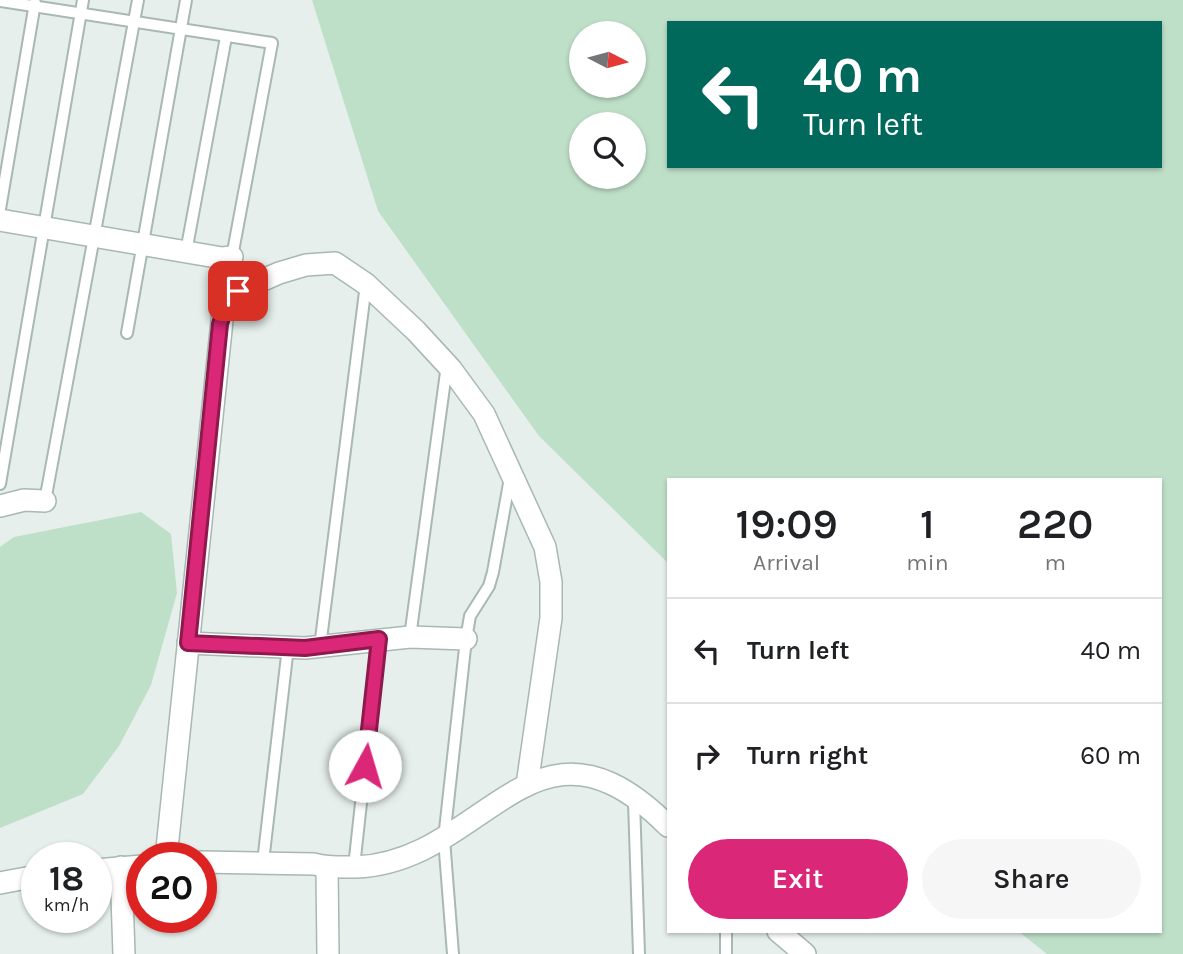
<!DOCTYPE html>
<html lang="en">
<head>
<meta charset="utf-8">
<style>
	body { margin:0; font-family:Karla,sans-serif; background:#f6f6f6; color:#202124; height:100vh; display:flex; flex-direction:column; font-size:26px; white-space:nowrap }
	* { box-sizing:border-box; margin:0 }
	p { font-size:23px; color:#757577 }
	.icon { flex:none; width:38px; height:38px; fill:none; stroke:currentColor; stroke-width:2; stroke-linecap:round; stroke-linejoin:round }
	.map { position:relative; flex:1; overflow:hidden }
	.panel { position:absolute; left:667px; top:478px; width:495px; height:455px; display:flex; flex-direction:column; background:#fff; border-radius:0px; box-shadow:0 2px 5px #0004 }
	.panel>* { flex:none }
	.hud { position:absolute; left:667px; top:21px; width:495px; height:147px; border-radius:0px; box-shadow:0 2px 5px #0004; background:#00695c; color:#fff; overflow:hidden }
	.needle { width:46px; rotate:96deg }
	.fabs { position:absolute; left:569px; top:21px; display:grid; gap:14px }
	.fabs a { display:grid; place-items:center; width:77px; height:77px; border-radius:50%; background:#fff; box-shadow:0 2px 5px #0004; font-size:35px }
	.speed { position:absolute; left:21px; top:842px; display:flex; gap:14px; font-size:35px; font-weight:700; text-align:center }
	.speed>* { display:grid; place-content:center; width:91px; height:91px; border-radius:50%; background:#fff; box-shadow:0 2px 5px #0004; line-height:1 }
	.speed small { font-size:18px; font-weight:400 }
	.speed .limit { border:10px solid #d22; background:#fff; color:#111 }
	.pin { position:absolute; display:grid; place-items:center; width:60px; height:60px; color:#fff; margin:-30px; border-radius:14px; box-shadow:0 4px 10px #0006 }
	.me { position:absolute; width:77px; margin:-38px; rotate:6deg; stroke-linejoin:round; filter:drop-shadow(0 0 5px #0008) }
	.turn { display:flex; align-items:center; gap:24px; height:147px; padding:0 21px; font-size:32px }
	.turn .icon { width:91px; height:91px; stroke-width:2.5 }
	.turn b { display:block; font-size:49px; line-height:60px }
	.eta { display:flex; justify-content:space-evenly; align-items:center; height:119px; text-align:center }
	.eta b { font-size:42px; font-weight:600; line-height:49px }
	.cta { display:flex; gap:14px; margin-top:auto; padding:14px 21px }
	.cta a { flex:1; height:80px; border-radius:42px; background:#db2777; color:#fff; font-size:28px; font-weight:600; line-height:80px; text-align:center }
	.cta a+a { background:#f6f6f6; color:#202124 }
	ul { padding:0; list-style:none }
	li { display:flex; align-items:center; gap:21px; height:105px; padding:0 21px; border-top:2px solid #e0e0e0 }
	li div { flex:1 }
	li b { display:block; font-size:26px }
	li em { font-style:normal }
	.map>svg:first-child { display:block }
	.green { fill:#bfe0c8; fill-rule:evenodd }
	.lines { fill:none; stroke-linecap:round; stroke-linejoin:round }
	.lane-casing { stroke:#a8b8b2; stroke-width:14 }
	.street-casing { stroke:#a8b8b2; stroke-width:24 }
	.lane { stroke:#fff; stroke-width:10 }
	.street { stroke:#fff; stroke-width:21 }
	.route-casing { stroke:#8e194d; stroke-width:18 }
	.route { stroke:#db2777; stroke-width:12 }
</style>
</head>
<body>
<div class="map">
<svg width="1183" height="954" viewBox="0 0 1183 954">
	<rect width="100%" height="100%" fill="#e6efeb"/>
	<g class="green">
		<path d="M 312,0 L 1183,0 L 1183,954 L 1047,954 L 1018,931 L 1160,931 L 1160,480 L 668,480 L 668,563 L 539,436 L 378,211 ZM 668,23 L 1160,23 L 1160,166 L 668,166 ZM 581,33 L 634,33 L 634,86 L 581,86 ZM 581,124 L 634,124 L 634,177 L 581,177 Z"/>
		<path d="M 141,512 L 171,534 L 177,593 L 151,685 L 119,746 L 83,794 L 0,828 L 0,547 L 14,537 Z"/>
	</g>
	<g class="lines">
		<defs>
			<g id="lane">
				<path d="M 0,1 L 272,43 L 232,257"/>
				<path d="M 0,209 L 35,3"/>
				<path d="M 186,252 L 226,37"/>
				<path d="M 127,333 L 186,0"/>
				<path d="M 0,484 L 83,0"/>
				<path d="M 45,501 L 138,0"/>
				<path d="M 410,637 L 447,365"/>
				<path d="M 320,647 L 366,284"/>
				<path d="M 634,801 L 639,954"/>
				<path d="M 263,862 L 288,647"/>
				<path d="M 354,867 L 379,639"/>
				<path d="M 726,931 L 726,954"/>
				<path d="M 453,954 L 444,839 L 466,639 L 470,616 L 489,586 L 493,572 L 510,478"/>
			</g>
			<g id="street">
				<path d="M 0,220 L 222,258 L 232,257"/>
				<path d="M 0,506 L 24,500 L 45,501"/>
				<path d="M 188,643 L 305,648 L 410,637 L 466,639"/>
				<path d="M 166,858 L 223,311 L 238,291 L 279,273 L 306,265 L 335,263 L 366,284 L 416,331 L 451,369 L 484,414 L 545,547 L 551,582 L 551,618 L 527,785"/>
				<path d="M 201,862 L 314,864 C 328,868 341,867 356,867 C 487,862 533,691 668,826"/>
				<path d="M 121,867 L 124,954"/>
				<path d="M 327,868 L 328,954"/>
				<path d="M 96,870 L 142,866"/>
				<path d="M 0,883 L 37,876"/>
				<path d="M 778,931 L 805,954"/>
			</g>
		</defs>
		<use href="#lane" class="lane-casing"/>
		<use href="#street" class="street-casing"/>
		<use href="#lane" class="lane"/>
		<use href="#street" class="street"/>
	</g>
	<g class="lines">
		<defs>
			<path id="route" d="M 238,291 L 227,301 L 220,324 L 188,643 L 305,648 L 379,639 L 365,766"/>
		</defs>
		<use href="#route" class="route-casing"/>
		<use href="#route" class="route"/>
	</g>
</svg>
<div class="fabs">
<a><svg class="needle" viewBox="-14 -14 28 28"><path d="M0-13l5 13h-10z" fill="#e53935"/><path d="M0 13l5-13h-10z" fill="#757577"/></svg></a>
<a><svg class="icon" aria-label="search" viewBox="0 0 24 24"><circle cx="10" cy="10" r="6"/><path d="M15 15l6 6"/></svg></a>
</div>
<div class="speed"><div>18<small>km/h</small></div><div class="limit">20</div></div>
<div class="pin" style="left:238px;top:291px;background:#d93025"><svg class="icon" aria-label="arrive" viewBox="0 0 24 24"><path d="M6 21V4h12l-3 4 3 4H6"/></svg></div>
<svg class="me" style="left:365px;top:766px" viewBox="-20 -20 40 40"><circle r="19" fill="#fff"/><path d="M0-13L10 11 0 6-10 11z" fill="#db2777"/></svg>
<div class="hud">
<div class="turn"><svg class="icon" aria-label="left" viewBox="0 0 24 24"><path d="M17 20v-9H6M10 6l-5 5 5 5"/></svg><div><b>40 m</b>Turn left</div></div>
</div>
<section class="panel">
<div class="eta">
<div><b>19:09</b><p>Arrival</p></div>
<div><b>1</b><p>min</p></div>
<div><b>220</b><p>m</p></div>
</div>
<ul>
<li><svg class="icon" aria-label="left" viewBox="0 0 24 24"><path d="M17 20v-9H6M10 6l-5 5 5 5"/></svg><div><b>Turn left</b></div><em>40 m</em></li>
<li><svg class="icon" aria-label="right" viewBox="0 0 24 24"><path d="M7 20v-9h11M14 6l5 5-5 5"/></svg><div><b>Turn right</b></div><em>60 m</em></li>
</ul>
<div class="cta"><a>Exit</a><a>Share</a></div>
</section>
</div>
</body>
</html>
